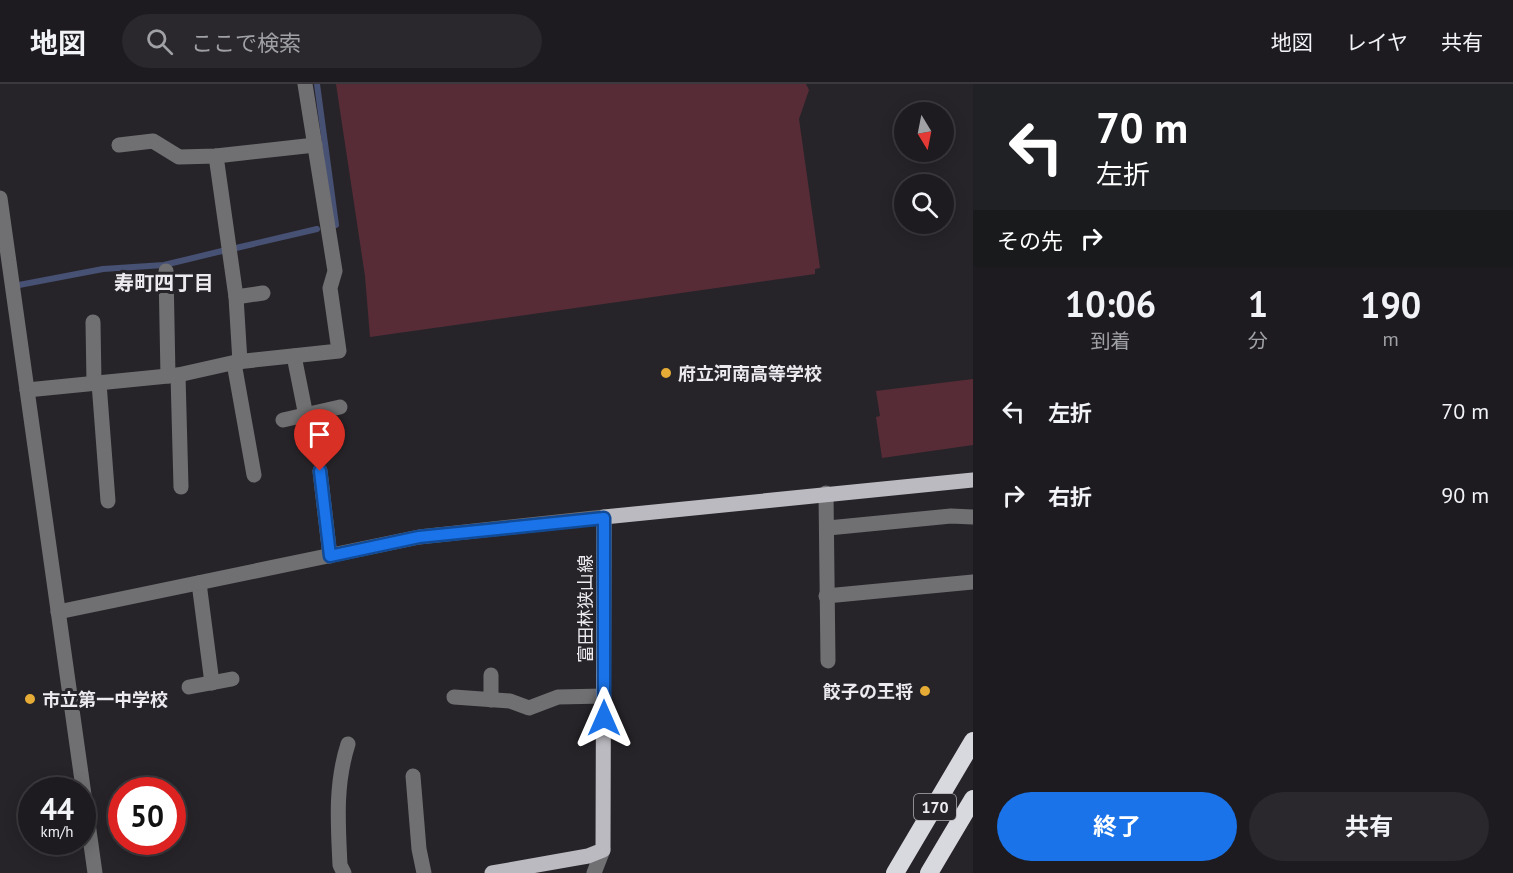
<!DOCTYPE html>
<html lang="ja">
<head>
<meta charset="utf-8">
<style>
	body { margin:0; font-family:"PT Sans","Noto Sans JP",sans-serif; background:#2a282c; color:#f1f3f6; height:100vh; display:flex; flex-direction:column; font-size:22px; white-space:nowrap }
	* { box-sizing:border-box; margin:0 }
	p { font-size:20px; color:#a0a1a4 }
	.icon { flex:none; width:33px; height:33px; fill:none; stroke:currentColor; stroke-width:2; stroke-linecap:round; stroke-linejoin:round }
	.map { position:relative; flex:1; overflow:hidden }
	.details { display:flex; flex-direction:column; background:#1d1b1f; width:540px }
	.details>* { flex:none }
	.banner { background:#202124; color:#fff; overflow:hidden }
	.needle { width:39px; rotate:170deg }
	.buttons { position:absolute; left:894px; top:18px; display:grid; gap:12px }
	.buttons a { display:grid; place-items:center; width:60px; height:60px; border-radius:50%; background:#1d1b1f; box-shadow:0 3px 15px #0003,0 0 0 2px #3b393d; font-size:30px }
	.speed { position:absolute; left:18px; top:693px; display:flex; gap:12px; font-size:30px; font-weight:700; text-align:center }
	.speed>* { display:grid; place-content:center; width:78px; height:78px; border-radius:50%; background:#1d1b1f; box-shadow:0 3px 15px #0003,0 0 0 2px #3b393d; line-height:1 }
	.speed small { font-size:15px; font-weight:400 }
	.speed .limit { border:9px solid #d22; background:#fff; color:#111 }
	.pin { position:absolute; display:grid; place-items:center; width:51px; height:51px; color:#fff; margin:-62px -26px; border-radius:50% 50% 50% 0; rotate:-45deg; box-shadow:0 0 6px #0007 }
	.pin .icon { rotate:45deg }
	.me { position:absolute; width:66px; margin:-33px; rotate:0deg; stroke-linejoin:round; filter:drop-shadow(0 0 4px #0008) }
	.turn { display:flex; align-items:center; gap:21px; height:126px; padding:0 24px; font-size:27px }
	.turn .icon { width:78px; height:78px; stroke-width:2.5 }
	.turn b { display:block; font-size:42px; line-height:51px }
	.then { display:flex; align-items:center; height:57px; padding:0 24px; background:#0003; gap:12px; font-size:22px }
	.eta { display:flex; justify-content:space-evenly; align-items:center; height:102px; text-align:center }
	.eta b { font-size:36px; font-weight:700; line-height:42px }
	.action { display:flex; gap:12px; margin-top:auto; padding:12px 24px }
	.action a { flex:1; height:69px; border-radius:36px; background:#1a73e8; color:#fff; font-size:24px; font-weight:700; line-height:69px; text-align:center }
	.action a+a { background:#2a282c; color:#f1f3f6 }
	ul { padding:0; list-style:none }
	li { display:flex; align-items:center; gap:18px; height:84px; padding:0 24px }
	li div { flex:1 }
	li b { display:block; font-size:22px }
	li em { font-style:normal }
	header { display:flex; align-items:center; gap:36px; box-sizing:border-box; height:84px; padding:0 30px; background:#1d1b1f; border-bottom:2px solid #3b393d }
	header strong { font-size:28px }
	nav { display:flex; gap:33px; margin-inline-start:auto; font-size:21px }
	.search { width:420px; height:54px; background:#2a282c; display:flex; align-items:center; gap:15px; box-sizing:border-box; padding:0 21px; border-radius:33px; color:#a0a1a4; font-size:22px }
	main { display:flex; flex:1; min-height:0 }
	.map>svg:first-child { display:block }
	.pitch { fill:#572c37 }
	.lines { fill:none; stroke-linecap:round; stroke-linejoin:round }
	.stream { stroke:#475174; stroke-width:6 }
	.minor { stroke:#707072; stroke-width:15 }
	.major { stroke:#babac0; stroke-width:15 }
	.highway { stroke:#d8d8df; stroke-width:18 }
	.route-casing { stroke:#114b97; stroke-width:15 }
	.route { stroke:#1a73e8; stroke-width:10 }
	.poi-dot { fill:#e6ac36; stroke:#272429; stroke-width:2 }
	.labels { text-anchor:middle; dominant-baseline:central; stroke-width:6; stroke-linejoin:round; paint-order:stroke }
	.shield { fill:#272429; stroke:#b1afb3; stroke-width:1.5 }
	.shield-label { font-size:16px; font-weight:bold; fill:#eceaee }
	.poi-label { font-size:18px; font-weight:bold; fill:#eceaee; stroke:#272429; text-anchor:start }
	.street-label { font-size:18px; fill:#eceaee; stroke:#272429 }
	.neighbourhood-label { font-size:20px; font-weight:bold; fill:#eceaee; stroke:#272429 }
</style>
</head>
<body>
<header>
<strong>地図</strong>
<div class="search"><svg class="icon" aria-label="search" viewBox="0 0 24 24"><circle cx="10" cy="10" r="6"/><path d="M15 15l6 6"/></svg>ここで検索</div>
<nav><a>地図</a><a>レイヤ</a><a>共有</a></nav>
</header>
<main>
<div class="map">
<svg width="973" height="789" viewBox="0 0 973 789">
	<rect width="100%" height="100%" fill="#272429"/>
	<g class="pitch">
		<path d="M 336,0 L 806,0 L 809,6 L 799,35 L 820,184 L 815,185 L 815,190 L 370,253 L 365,192 Z"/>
		<path d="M 973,295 L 973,361 L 882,374 L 876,333 L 880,332 L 876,307 Z"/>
	</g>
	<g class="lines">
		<g class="stream">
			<path d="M 317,0 L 336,141"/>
			<path d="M 236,164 L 317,145"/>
			<path d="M 19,201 L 103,185 L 164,181 L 222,167"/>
		</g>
		<g class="minor">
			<path d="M 119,61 L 153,57 L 179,73 L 216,72 L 315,61"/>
			<path d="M 216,72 L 236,213 L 240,278"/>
			<path d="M 0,114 L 95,789"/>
			<path d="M 166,187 L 168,292"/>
			<path d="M 236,213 L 263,209"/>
			<path d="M 93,238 L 94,299"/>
			<path d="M 294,272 L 306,332"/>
			<path d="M 234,279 L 254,391"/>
			<path d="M 178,291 L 181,403"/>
			<path d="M 99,299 L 108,417"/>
			<path d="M 27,306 L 178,291 L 236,278 L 339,267 L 330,204 L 335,187 L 305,0"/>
			<path d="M 283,336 L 340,323"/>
			<path d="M 320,387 L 330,472"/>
			<path d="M 826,409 L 828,577"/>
			<path d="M 828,444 L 951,432 L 973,433"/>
			<path d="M 199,499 L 212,599"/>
			<path d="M 826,512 L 973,498"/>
			<path d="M 58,528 L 419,453 L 604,433"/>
			<path d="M 189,603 L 232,595"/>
			<path d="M 454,613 L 510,617 L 529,624 L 558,613 L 604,612"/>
			<path d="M 491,616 L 491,591"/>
			<path d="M 413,692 L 419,765 L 424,789"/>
			<path d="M 344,789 L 340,781 C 338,739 335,701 348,660"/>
			<path d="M 594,789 L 603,766"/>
		</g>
		<path class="major" d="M 492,789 L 588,772 L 603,766 L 604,433 L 973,396"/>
		<g class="highway">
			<path d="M 895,789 L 973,657"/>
			<path d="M 929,789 L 973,715"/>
		</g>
	</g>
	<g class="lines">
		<defs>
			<path id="route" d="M 320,387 L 330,472 L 419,453 L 604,434 L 604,634"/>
		</defs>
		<use href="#route" class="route-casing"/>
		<use href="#route" class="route"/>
	</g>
	<g class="poi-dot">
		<circle cx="666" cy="289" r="6"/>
		<circle cx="925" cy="607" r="6"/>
		<circle cx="30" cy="615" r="6"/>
	</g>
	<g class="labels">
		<rect class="shield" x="914" y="710" width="42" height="26" rx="4.5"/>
		<g class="shield-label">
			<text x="935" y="723">170</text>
		</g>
		<g class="poi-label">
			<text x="678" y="289">府立河南高等学校</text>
			<text x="913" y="607" text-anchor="end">餃子の王将</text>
			<text x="42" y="615">市立第一中学校</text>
		</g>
		<g class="street-label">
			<text transform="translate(585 525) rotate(-90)">富田林狭山線</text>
		</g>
		<g class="neighbourhood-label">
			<text x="164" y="199">寿町四丁目</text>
		</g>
	</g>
</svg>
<div class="buttons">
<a><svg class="needle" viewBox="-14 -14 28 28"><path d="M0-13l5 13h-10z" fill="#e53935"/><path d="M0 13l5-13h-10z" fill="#a0a1a4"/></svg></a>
<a><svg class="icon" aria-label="search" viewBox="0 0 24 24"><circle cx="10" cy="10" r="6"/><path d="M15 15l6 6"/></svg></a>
</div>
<div class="speed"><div>44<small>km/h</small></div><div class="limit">50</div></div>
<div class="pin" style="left:320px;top:387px;background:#d93025"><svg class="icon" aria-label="arrive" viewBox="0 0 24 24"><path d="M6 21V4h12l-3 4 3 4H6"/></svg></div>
<svg class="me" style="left:604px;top:634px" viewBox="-20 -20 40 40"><path d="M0-17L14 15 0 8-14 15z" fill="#1a73e8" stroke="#fff" stroke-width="4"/></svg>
</div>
<section class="details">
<div class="banner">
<div class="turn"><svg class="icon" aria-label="left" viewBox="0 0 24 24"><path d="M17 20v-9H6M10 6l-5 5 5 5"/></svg><div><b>70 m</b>左折</div></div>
<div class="then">その先<svg class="icon" aria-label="right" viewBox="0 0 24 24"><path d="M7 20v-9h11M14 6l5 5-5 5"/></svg></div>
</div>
<div class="eta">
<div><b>10:06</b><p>到着</p></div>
<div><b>1</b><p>分</p></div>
<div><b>190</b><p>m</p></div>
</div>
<ul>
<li><svg class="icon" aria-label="left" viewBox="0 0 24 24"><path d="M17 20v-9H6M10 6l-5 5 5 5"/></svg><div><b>左折</b></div><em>70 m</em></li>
<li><svg class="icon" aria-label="right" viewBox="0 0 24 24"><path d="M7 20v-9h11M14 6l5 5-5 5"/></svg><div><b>右折</b></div><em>90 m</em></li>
</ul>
<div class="action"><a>終了</a><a>共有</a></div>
</section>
</main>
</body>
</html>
